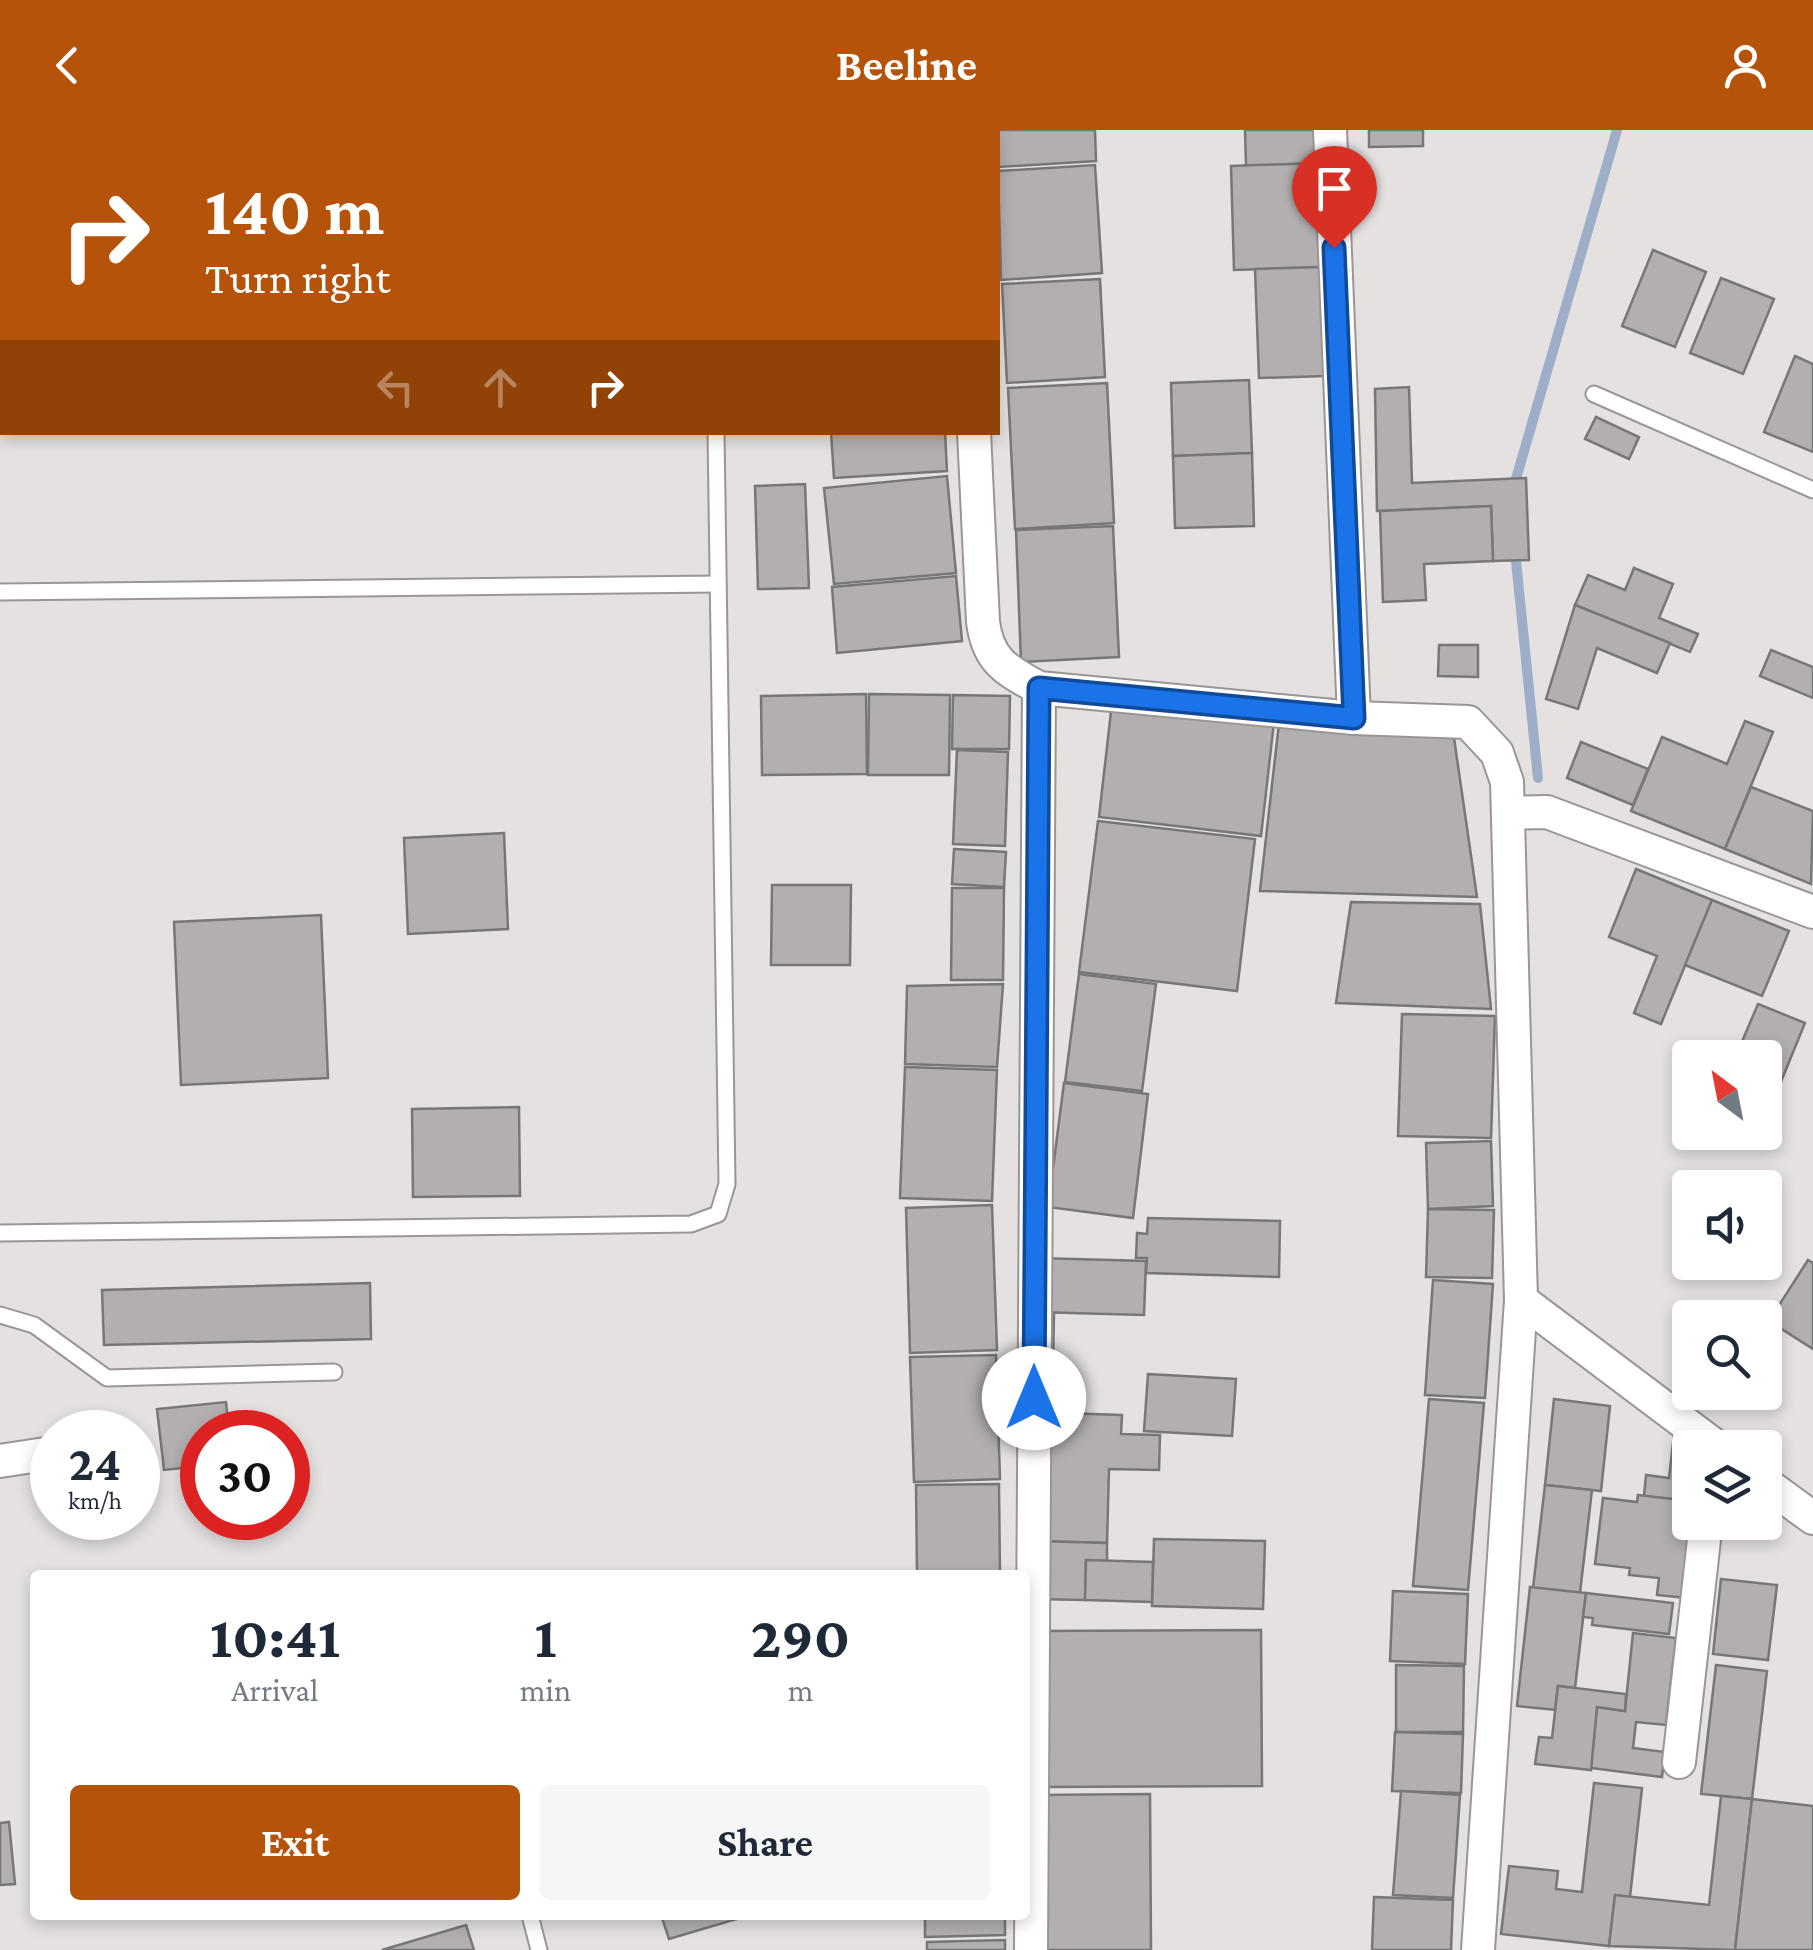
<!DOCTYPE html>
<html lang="en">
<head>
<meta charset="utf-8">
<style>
	body { margin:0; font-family:"Crimson Pro",serif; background:#f6f6f7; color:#1f2937; height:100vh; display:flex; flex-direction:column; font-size:38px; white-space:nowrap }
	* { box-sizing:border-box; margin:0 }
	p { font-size:32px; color:#747a83 }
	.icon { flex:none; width:55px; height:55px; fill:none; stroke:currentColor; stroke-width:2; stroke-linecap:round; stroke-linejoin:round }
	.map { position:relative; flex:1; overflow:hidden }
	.details { position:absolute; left:30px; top:1440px; width:1000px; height:350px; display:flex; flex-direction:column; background:#fff; border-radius:10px; box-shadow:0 5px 15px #0003 }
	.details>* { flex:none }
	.hud { position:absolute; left:0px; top:0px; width:1000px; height:305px; box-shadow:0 5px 15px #0003; background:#b45309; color:#fff; overflow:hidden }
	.needle { width:65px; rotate:328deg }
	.buttons { position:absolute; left:1672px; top:910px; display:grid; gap:20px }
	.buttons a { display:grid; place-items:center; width:110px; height:110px; border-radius:10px; background:#fff; box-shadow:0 5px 15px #0003; font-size:50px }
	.speed { position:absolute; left:30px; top:1280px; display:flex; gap:20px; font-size:50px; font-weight:700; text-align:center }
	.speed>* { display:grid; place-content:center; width:130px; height:130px; border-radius:50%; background:#fff; box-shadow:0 5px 15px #0003; line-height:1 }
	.speed small { font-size:25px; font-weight:400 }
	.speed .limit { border:15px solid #d22; background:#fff; color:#111 }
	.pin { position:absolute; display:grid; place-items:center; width:85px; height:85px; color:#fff; margin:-102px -42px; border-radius:50% 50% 50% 0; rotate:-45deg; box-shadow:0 0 10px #0007 }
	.pin .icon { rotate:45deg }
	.me { position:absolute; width:110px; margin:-55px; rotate:0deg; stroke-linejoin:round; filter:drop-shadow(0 0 8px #0008) }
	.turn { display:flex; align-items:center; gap:35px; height:210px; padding:0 40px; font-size:45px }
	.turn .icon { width:130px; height:130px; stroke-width:2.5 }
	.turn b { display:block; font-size:70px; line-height:85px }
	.lanes { display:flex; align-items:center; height:95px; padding:0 40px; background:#0003; justify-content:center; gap:50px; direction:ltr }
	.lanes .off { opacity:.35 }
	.eta { display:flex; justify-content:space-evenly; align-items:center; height:170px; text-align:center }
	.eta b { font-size:60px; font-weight:700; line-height:70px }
	.primary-button { display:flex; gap:20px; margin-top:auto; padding:20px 40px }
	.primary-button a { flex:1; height:115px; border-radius:10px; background:#b45309; color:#fff; font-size:40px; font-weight:700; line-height:115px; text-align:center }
	.primary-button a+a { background:#f6f6f7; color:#1f2937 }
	header { display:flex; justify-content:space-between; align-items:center; height:130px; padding:0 40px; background:#b45309; color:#fff; font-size:45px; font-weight:700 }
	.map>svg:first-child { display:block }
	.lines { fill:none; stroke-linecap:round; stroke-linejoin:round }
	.stream { stroke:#9eaec9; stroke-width:10 }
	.building { fill:#b3afb1; stroke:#797677; stroke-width:2.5 }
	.service-casing { stroke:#999695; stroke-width:19 }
	.minor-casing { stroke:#999695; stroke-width:36 }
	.service { stroke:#fff; stroke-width:15 }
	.minor { stroke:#fff; stroke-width:32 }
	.route-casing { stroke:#114b97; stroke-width:25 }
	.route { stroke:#1a73e8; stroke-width:18 }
</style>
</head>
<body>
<header><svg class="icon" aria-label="back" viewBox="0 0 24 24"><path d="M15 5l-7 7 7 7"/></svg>Beeline<svg class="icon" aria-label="person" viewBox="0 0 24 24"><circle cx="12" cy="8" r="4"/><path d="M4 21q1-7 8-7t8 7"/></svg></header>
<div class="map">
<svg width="1813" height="1820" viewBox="0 0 1813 1820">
	<rect width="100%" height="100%" fill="#e4e1e0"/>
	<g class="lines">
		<g class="stream">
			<path d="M 1513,359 L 1617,0"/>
			<path d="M 1515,421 L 1538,648"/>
		</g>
	</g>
	<g class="building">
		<rect x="858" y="0" width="70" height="2"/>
		<path d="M 993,0 L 1095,0 L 1096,31 L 998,37 L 998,2 Z"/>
		<path d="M 1245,0 L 1315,0 L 1317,33 L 1246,36 Z"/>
		<path d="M 1369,0 L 1423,0 L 1423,16 L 1369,17 Z"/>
		<path d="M 1319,33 L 1322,137 L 1234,140 L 1231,36 Z"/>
		<path d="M 1095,35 L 1102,143 L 1001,150 L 998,41 Z"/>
		<path d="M 1653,120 L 1706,142 L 1675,217 L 1622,196 Z"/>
		<path d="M 1322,137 L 1326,246 L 1259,248 L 1255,139 Z"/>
		<path d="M 1721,148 L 1774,169 L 1743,244 L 1690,223 Z"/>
		<path d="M 1100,149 L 1105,247 L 1007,253 L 1002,154 Z"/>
		<path d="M 1795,226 L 1813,234 L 1813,322 L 1764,302 Z"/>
		<path d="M 1249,250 L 1252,323 L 1173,326 L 1171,253 Z"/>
		<path d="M 1107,253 L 1114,393 L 1015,399 L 1008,258 Z"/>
		<path d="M 1409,257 L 1412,353 L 1526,348 L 1529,430 L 1493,431 L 1491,376 L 1377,381 L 1375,259 Z"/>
		<path d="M 1596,287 L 1639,307 L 1629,329 L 1585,309 Z"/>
		<path d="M 831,302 L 945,302 L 947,341 L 834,348 Z"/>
		<path d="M 1252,323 L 1254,396 L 1175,398 L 1173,326 Z"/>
		<path d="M 947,346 L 956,443 L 834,454 L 824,358 Z"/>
		<path d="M 805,354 L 809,458 L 758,459 L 755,356 Z"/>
		<path d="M 1491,376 L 1493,431 L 1424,434 L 1426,470 L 1383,472 L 1380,381 Z"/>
		<path d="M 1113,396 L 1119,527 L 1021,532 L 1016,400 Z"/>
		<path d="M 1634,438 L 1673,454 L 1659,488 L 1698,504 L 1690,522 L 1575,475 L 1588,445 L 1625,460 Z"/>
		<path d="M 956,446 L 962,511 L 837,523 L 832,457 Z"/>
		<path d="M 1575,475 L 1670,513 L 1657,543 L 1597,518 L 1578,579 L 1546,569 Z"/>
		<path d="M 1439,515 L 1478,515 L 1478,547 L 1438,546 Z"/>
		<path d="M 1771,520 L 1813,537 L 1813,568 L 1760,546 Z"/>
		<path d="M 866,564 L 867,644 L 762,645 L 761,566 Z"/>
		<path d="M 869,564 L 950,565 L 949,645 L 868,645 Z"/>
		<path d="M 953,565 L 1010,566 L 1009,619 L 952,619 Z"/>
		<path d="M 1112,573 L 1274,592 L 1261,706 L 1099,687 Z"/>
		<path d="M 1745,591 L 1773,602 L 1725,719 L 1631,681 L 1662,607 L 1727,634 Z"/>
		<path d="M 1279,593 L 1454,608 L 1477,767 L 1260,761 Z"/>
		<path d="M 1581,612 L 1648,639 L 1633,675 L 1567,648 Z"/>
		<path d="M 957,620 L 1008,622 L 1005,716 L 953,714 Z"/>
		<path d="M 1751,657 L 1813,681 L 1811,754 L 1725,719 Z"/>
		<path d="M 1098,691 L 1255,709 L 1237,861 L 1079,842 Z"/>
		<path d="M 504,703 L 508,799 L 408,804 L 404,708 Z"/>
		<path d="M 954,719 L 1006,722 L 1004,757 L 952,754 Z"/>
		<path d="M 1636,739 L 1712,770 L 1661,894 L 1634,883 L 1657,826 L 1609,807 Z"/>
		<path d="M 772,755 L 851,755 L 850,835 L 771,835 Z"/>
		<path d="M 952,758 L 1004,758 L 1003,850 L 951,850 Z"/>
		<path d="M 1712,770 L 1789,801 L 1762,866 L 1685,835 Z"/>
		<path d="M 1351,772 L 1480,774 L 1491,879 L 1336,873 Z"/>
		<path d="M 321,785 L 328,948 L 181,955 L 174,792 Z"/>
		<path d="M 1079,844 L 1156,854 L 1142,961 L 1065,952 Z"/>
		<path d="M 1003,854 L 997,937 L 905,934 L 907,856 Z"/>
		<path d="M 1758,874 L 1805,893 L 1771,976 L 1765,973 L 1765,928 L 1735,928 Z"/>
		<path d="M 1402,884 L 1495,886 L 1491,1008 L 1398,1006 Z"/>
		<path d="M 905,937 L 997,940 L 992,1071 L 900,1068 Z"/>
		<path d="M 1064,953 L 1148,964 L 1133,1088 L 1048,1077 Z"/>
		<path d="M 519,977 L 520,1066 L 413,1067 L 412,979 Z"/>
		<path d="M 1491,1011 L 1493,1076 L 1428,1079 L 1426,1013 Z"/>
		<path d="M 992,1075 L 997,1220 L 910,1223 L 906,1078 Z"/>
		<path d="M 1428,1079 L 1494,1080 L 1492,1148 L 1426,1147 Z"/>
		<path d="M 1148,1088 L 1280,1091 L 1279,1147 L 1146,1143 L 1147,1128 L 1136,1128 L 1137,1103 L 1147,1104 Z"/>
		<path d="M 1037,1128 L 1146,1131 L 1144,1185 L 1035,1182 Z"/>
		<path d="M 1808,1130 L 1813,1133 L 1813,1219 L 1769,1191 Z"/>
		<path d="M 1433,1150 L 1493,1154 L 1485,1268 L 1425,1265 Z"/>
		<path d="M 370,1153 L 371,1209 L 104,1215 L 102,1160 Z"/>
		<path d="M 1035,1182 L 1054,1183 L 1053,1236 L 1061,1236 L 1059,1301 L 1032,1301 Z"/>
		<path d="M 996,1225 L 1000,1349 L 914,1352 L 910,1227 Z"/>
		<path d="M 1148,1244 L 1236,1249 L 1232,1306 L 1144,1301 Z"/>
		<path d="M 1429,1269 L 1484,1273 L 1468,1460 L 1413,1456 Z"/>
		<path d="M 1554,1269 L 1610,1276 L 1601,1361 L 1545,1355 Z"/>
		<path d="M 226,1272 L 229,1302 L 202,1302 L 202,1336 L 164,1340 L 157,1279 Z"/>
		<path d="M 1060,1283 L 1122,1285 L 1121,1304 L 1160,1305 L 1159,1340 L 1109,1339 L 1107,1413 L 1036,1411 L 1040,1301 L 1059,1301 Z"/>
		<path d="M 1674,1304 L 1694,1318 L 1690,1318 L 1690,1371 L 1644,1366 L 1646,1345 L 1669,1348 Z"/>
		<path d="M 999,1354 L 1000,1445 L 917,1445 L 916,1355 Z"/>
		<path d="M 1545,1355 L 1592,1360 L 1580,1463 L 1533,1458 Z"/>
		<path d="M 1638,1365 L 1690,1371 L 1687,1468 L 1657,1465 L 1659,1448 L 1629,1445 L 1630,1438 L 1595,1434 L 1603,1368 L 1637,1372 Z"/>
		<path d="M 1154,1409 L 1265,1411 L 1263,1479 L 1152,1476 Z"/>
		<path d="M 1036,1411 L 1107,1413 L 1107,1431 L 1086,1430 L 1085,1470 L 1035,1469 Z"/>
		<path d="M 1086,1430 L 1153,1432 L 1152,1472 L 1085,1470 Z"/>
		<path d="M 1721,1449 L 1777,1455 L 1768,1530 L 1713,1524 Z"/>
		<path d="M 1530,1457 L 1586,1463 L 1575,1558 L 1558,1556 L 1555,1580 L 1517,1576 Z"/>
		<path d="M 1393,1461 L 1468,1464 L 1465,1534 L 1390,1531 Z"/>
		<path d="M 1586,1463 L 1673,1473 L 1669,1504 L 1592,1495 L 1593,1488 L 1583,1487 Z"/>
		<path d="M 1261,1500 L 1262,1656 L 1038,1657 L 1038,1501 Z"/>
		<path d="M 1633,1503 L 1676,1508 L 1666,1595 L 1636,1592 L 1633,1618 L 1665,1622 L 1662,1647 L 1591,1638 L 1597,1577 L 1625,1581 Z"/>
		<path d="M 1396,1535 L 1464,1536 L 1463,1602 L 1396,1602 Z"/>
		<path d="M 1716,1535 L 1767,1541 L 1752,1669 L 1701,1664 Z"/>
		<path d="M 1558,1556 L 1626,1564 L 1625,1581 L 1597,1577 L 1591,1640 L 1535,1634 L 1539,1607 L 1552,1608 Z"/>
		<path d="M 1395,1602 L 1463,1604 L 1461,1663 L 1392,1661 Z"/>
		<path d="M 1594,1653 L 1642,1658 L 1630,1767 L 1615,1765 L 1609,1816 L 1501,1804 L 1509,1736 L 1558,1741 L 1556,1759 L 1582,1762 Z"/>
		<path d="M 1401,1661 L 1460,1665 L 1453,1768 L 1393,1765 Z"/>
		<path d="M 1150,1664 L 1151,1820 L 1037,1820 L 1037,1665 Z"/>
		<path d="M 1721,1666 L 1752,1669 L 1735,1820 L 1609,1816 L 1615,1765 L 1709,1775 Z"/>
		<path d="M 1752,1669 L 1813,1676 L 1813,1820 L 1735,1820 Z"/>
		<path d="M 9,1692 L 15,1754 L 0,1755 L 0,1693 Z"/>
		<path d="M 1374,1767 L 1453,1770 L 1451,1820 L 1372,1820 Z"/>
		<path d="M 661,1785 L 750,1785 L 669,1809 Z"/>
		<path d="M 925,1785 L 1005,1785 L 1005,1805 L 925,1807 Z"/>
		<path d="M 466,1795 L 474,1820 L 382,1820 Z"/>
		<path d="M 1005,1810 L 1005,1820 L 927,1820 L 927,1812 Z"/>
	</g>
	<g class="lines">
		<defs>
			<g id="service">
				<path d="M 712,0 L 712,2"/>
				<path d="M 1594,264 L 1813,360"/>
				<path d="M 0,462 L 718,454"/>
				<path d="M 0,1103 L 691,1094 L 718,1084 L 727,1054 L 716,302"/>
				<path d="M 0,1185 L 34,1195 L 107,1248 L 334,1242"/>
				<path d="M 530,1785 L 539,1820"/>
			</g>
			<g id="minor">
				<path d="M 960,0 L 960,2"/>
				<path d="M 1330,0 L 1354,588"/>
				<path d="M 974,302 L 983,492 C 988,531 1006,540 1039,558 L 1354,588 L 1468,592 L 1497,623 L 1507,652 L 1521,1170 L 1478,1820"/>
				<path d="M 1509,683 L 1547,682 L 1813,782"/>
				<path d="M 1521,1170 L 1718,1318"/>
				<path d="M 0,1331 L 52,1323"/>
				<path d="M 1765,1353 L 1813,1388"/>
				<path d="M 1679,1632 L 1706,1392"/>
				<path d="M 1031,1820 L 1039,558"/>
			</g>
		</defs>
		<use href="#service" class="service-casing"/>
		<use href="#minor" class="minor-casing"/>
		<use href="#service" class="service"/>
		<use href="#minor" class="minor"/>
	</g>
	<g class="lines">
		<defs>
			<path id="route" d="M 1034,1268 L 1039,558 L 1354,588 L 1334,118"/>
		</defs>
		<use href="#route" class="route-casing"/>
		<use href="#route" class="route"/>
	</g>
</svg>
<div class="buttons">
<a><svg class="needle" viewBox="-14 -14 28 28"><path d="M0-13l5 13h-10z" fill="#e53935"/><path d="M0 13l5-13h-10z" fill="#747a83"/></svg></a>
<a><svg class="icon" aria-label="sound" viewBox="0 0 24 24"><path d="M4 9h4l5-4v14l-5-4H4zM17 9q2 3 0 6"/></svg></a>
<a><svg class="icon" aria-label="search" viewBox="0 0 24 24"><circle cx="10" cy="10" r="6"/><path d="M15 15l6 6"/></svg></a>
<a><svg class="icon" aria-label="layers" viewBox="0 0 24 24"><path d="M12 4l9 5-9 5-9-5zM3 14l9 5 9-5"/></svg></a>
</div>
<div class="speed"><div>24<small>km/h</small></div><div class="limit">30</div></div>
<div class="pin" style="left:1334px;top:118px;background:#d93025"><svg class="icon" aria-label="arrive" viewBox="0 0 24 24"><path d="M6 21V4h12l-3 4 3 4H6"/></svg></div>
<svg class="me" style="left:1034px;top:1268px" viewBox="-20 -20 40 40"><circle r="19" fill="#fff"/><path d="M0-13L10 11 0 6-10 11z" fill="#1a73e8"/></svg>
<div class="hud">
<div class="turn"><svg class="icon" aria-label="right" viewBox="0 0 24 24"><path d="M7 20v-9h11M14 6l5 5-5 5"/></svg><div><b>140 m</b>Turn right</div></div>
<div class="lanes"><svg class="icon off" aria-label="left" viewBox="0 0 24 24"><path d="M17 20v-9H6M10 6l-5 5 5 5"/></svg><svg class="icon off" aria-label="ahead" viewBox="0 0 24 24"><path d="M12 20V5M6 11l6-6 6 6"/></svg><svg class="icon" aria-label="right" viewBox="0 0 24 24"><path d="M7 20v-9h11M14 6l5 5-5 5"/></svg></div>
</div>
<section class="details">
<div class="eta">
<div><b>10:41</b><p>Arrival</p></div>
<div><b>1</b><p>min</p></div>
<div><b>290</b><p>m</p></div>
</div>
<div class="primary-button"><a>Exit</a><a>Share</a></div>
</section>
</div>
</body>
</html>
